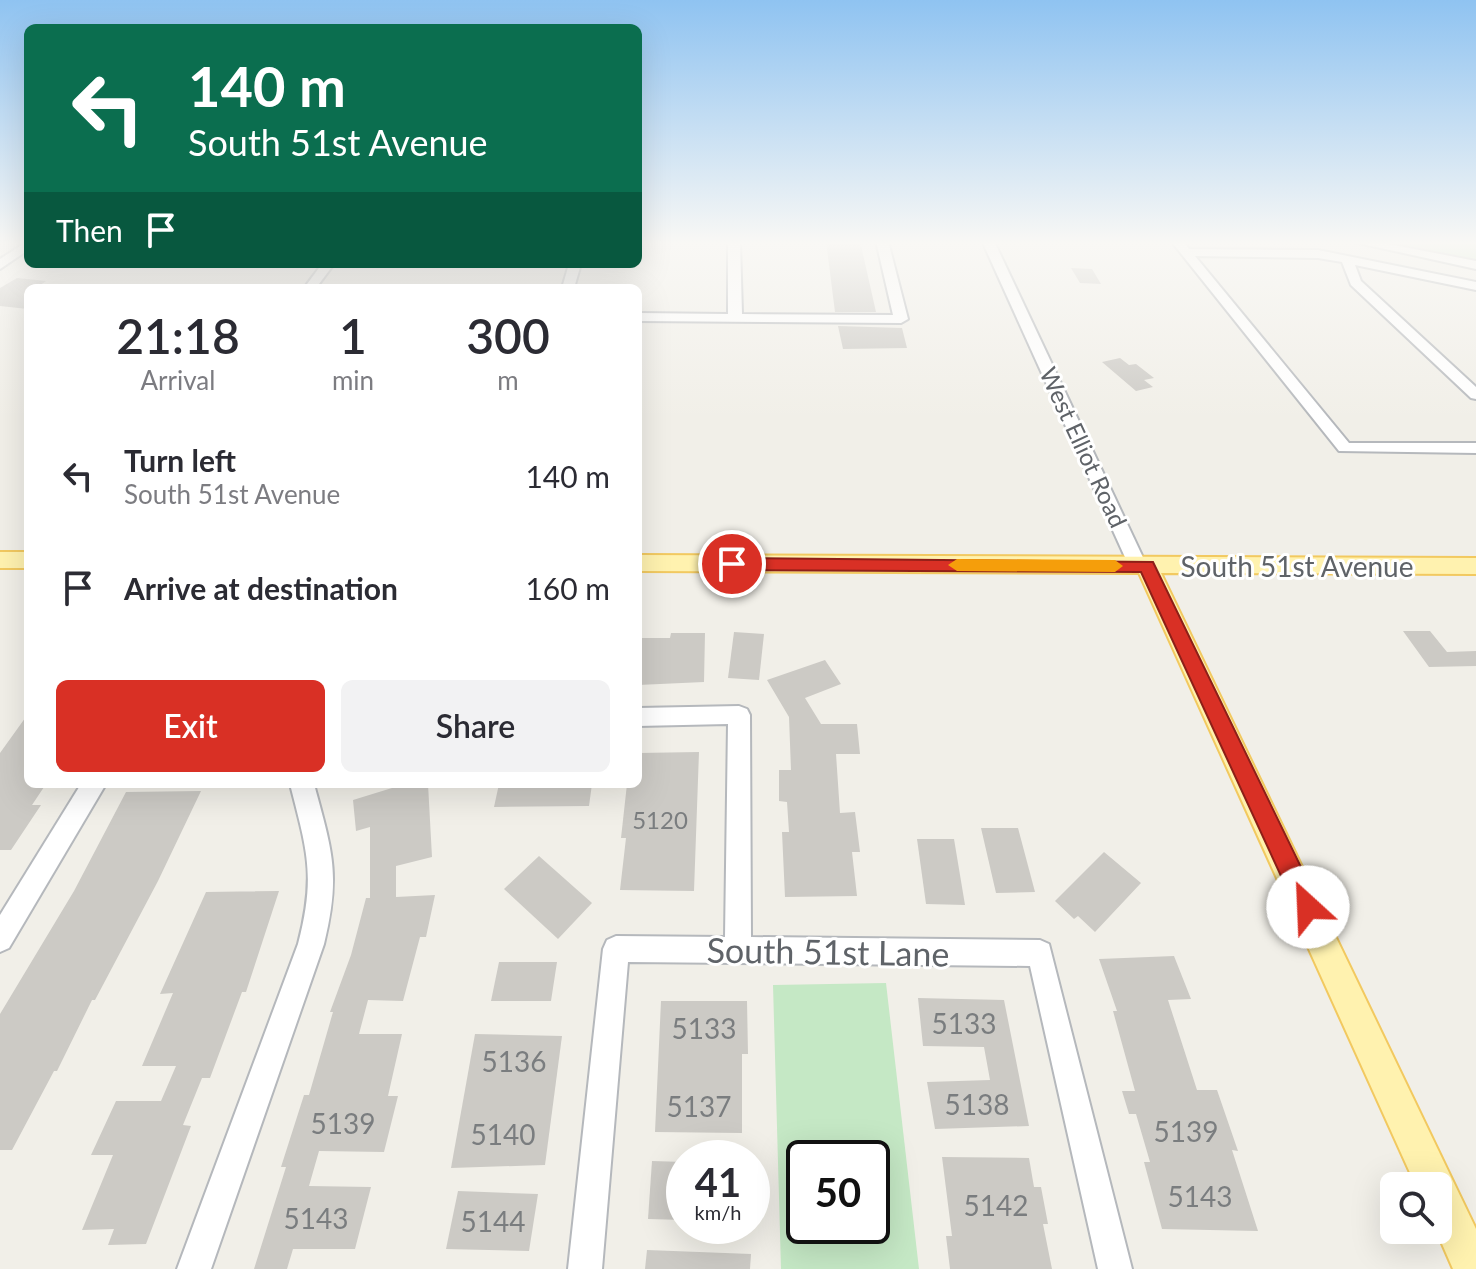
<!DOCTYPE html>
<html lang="en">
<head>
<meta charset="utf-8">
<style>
	body { margin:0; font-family:Lato,sans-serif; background:#f2f2f3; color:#2b2b33; height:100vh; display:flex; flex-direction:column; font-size:30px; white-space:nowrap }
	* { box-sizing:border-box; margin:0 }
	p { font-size:26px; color:#7c7c81 }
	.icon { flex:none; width:44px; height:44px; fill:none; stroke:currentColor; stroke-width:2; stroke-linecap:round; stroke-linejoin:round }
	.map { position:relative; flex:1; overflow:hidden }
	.drawer { position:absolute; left:24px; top:284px; width:618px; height:504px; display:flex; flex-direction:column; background:#fff; border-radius:12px; box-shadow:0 8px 32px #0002 }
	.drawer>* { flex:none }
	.guide { position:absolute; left:24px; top:24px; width:618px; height:244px; border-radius:12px; box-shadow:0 8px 32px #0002; background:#0b6e4f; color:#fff; overflow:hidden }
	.buttons { position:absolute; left:1380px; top:1172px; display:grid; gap:16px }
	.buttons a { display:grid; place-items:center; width:72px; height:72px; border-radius:12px; background:#fff; box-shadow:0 8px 32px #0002; font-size:40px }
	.speed { position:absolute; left:666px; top:1140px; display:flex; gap:16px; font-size:40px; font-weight:700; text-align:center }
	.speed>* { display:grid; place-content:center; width:104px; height:104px; border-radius:50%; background:#fff; box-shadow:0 8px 32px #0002; line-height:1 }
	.speed small { font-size:20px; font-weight:400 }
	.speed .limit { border:4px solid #111; border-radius:12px; background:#fff; color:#111 }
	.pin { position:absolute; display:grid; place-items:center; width:68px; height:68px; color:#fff; margin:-34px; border:4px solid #fff; border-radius:50%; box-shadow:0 2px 8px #0007 }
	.me { position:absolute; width:88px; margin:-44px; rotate:335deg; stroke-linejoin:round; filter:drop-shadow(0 0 6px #0008) }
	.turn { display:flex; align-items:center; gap:28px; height:168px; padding:0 32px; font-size:36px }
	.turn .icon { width:104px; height:104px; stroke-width:2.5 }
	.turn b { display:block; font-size:56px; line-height:68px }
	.then { display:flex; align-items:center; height:76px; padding:0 32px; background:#0003; gap:16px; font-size:30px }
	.eta { display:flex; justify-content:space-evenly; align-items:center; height:136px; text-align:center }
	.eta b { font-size:48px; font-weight:600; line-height:56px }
	.cta { display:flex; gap:16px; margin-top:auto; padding:16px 32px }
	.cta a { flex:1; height:92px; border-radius:12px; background:#d93025; color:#fff; font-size:32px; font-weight:600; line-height:92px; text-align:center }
	.cta a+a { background:#f2f2f3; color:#2b2b33 }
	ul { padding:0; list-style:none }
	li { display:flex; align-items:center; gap:24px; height:112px; padding:0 32px }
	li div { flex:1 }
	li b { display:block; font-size:30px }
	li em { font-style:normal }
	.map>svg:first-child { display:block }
	.green { fill:#c5e8c5; fill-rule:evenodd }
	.building { fill:#cccac5 }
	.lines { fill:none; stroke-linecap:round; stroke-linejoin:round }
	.minor-casing { stroke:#b5b8bc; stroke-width:4 }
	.major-casing { stroke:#f2c960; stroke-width:4 }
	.minor { fill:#fff; fill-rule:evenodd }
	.major { fill:#fff2af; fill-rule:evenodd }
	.route { fill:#d93025; stroke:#8d1f18; stroke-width:2 }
	.slow { fill:#f59e0b }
	.labels { text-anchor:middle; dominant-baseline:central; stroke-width:6; stroke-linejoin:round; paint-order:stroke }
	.far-street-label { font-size:24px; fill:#5f6368; stroke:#fff }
	.number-label { font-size:24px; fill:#7a7d7f }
	.street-label { font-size:28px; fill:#5f6368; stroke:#fff }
	.near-number-label { font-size:28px; fill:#7a7d7f }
	.near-street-label { font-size:34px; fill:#5f6368; stroke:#fff }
</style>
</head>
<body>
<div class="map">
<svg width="1476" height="1269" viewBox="0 0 1476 1269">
	<rect width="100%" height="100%" fill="#f1efe8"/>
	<g class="green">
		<path d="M 1377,241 L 1476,241 L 1476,261 Z"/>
		<path d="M 886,983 L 919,1269 L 781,1269 L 773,985 ZM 804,1158 L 872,1158 L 872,1226 L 804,1226 Z"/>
	</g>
	<g class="building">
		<path d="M 826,241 L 860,241 L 876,312 L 835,312 Z"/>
		<path d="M 1071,268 L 1092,269 L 1101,284 L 1080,283 Z"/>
		<path d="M 17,278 L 46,281 L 36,288 L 28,288 L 28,309 L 0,306 L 0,288 Z"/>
		<path d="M 838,326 L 902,328 L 907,348 L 843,349 Z"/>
		<path d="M 1120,358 L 1129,365 L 1136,364 L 1154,378 L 1144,380 L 1153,387 L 1136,391 L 1102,362 Z"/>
		<path d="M 1403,631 L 1430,631 L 1447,652 L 1476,651 L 1476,666 L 1429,667 Z"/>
		<path d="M 734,632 L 764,634 L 759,680 L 728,678 Z"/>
		<path d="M 671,633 L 705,633 L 704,682 L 638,685 L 638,638 L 670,638 Z"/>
		<path d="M 825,660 L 841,684 L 805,698 L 821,724 L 857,724 L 860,754 L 836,754 L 840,813 L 855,812 L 860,852 L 852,852 L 857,896 L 785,897 L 782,832 L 789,832 L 787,802 L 779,801 L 779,770 L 791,770 L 789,717 L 767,680 Z"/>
		<path d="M 28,714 L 28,784 L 46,784 L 32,805 L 41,805 L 11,850 L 0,850 L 0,753 Z"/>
		<path d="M 699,752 L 694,891 L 620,890 L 626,838 L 621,838 L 627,784 L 638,784 L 638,753 Z"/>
		<path d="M 405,784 L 428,784 L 432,857 L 396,866 L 396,897 L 435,895 L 426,937 L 420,937 L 403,1001 L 368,1000 L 359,1034 L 402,1034 L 388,1096 L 398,1096 L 384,1152 L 319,1151 L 309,1186 L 371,1187 L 355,1249 L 293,1249 L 287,1269 L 254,1269 L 286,1167 L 281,1167 L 304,1095 L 309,1095 L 333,1012 L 330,1012 L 351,955 L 366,898 L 370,898 L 370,827 L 356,831 L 353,800 Z"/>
		<path d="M 499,784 L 592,784 L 589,806 L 494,807 Z"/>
		<path d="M 201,791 L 158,881 L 95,1000 L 92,1000 L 57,1071 L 54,1071 L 12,1150 L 0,1150 L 0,1014 L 74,891 L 126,792 Z"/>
		<path d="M 981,828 L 1018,828 L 1035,892 L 996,893 Z"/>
		<path d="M 917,839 L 954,839 L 965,905 L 926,904 Z"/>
		<path d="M 1104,852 L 1141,883 L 1095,932 L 1078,916 L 1074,919 L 1055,901 Z"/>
		<path d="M 539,856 L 592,903 L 558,939 L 504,889 Z"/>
		<path d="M 279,891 L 246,992 L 242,992 L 210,1078 L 202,1078 L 183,1125 L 191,1126 L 146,1244 L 108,1245 L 114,1229 L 82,1230 L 113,1155 L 91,1155 L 116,1101 L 161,1101 L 176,1066 L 142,1066 L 173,993 L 160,994 L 206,892 Z"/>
		<path d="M 1174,956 L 1191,999 L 1168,1000 L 1197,1090 L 1217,1090 L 1238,1151 L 1232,1150 L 1258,1231 L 1162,1229 L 1144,1162 L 1150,1162 L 1136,1114 L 1129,1114 L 1122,1091 L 1135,1091 L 1113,1011 L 1117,1011 L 1099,959 Z"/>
		<path d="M 499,962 L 557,962 L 551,1001 L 491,1001 Z"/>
		<path d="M 918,998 L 1004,1000 L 1029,1126 L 935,1129 L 927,1082 L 990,1080 L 984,1047 L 923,1046 Z"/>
		<path d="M 661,1001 L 747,1001 L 748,1054 L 742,1054 L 742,1133 L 655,1132 Z"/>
		<path d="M 475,1034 L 562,1036 L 545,1165 L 451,1168 Z"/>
		<path d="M 942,1157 L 1029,1158 L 1034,1187 L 1041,1187 L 1048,1224 L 1043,1224 L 1052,1269 L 950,1269 L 946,1236 L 952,1236 Z"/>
		<path d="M 652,1161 L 684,1162 L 684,1220 L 648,1219 Z"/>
		<path d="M 458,1191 L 538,1194 L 529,1251 L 446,1249 Z"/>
		<path d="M 647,1250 L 751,1254 L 750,1269 L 645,1269 Z"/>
	</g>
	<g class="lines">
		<defs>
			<g id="minor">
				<path d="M 28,241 L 28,250 L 0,269 L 0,259 Z"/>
				<path d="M 728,241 L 740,241 L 742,314 L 893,315 L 876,241 L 888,241 L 908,319 L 901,323 L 638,321 L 638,313 L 728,314 Z"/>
				<path d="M 982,241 L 994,241 L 1147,566 L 1145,571 L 1138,572 L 1129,566 Z"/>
				<path d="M 1171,241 L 1183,241 L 1189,249 L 1318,250 L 1476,282 L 1476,290 L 1355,265 L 1361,281 L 1476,387 L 1476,399 L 1471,398 L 1351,285 L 1342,262 L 1318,258 L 1195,256 L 1349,443 L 1476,443 L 1476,453 L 1339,451 Z"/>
				<path d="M 1349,241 L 1373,241 L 1476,261 L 1476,269 Z"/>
				<path d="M 322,264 L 334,264 L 316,288 L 304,288 Z"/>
				<path d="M 569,264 L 581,264 L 574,288 L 562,288 Z"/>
				<path d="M 739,706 L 747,709 L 750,715 L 751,937 L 1040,940 L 1049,944 L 1132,1269 L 1098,1269 L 1030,966 L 628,962 L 602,1269 L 568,1269 L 603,949 L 607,940 L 616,936 L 725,937 L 728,724 L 638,726 L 638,708 Z"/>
				<path d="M 81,784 L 106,784 L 9,948 L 0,952 L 0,915 Z"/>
				<path d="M 290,784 L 314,784 C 332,851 341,874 324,944 L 211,1269 L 177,1269 L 298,944 C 316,875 307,851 290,784 Z"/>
			</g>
			<g id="major">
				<rect x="0" y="552" width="28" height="16"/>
				<path d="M 638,555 L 1476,558 L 1476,574 L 1161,573 L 1476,1229 L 1476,1269 L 1453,1269 L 1436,1230 L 1438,1186 L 1416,1186 L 1139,573 L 638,571 Z"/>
			</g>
		</defs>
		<use href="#minor" class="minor-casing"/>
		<use href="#major" class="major-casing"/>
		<use href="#minor" class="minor"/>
		<use href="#major" class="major"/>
	</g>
	<linearGradient id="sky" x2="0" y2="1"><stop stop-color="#8fc3f1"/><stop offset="0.58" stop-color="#f9f8f5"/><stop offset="1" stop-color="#f9f8f5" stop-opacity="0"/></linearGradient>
	<rect width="1476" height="419" fill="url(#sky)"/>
	<path class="route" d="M 732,558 L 1153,562 L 1316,898 L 1320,907 L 1316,915 L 1308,918 L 1299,915 L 1141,572 L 732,570 L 723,564 Z"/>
	<path class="slow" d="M 957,559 L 1115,560 L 1123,566 L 1115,572 L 957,571 L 948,565 Z"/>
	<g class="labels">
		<g class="far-street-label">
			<text transform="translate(1084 447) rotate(65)">West Elliot Road</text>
		</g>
		<g class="number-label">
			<text x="660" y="819">5120</text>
		</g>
		<g class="street-label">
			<text x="1297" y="566">South 51st Avenue</text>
		</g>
		<g class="near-number-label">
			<text x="964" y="1023">5133</text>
			<text x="704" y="1028">5133</text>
			<text x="514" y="1061">5136</text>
			<text x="977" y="1104">5138</text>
			<text x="699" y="1106">5137</text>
			<text x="343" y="1123">5139</text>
			<text x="1186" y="1131">5139</text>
			<text x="503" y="1134">5140</text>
			<text x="1200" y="1196">5143</text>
			<text x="996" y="1205">5142</text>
			<text x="316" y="1218">5143</text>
			<text x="493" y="1221">5144</text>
		</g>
		<g class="near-street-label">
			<text transform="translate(828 951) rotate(1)">South 51st Lane</text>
		</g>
	</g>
</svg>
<div class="buttons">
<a><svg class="icon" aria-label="search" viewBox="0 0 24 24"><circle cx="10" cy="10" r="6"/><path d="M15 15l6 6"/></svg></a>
</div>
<div class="speed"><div>41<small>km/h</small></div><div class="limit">50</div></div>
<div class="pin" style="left:732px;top:564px;background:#d93025"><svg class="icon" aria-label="arrive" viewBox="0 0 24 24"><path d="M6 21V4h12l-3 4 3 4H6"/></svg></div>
<svg class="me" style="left:1308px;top:907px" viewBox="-20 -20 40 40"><circle r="19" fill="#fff"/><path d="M0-13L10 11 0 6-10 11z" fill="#d93025"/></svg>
<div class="guide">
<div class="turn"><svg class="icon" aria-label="left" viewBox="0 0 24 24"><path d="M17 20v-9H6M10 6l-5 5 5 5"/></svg><div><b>140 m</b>South 51st Avenue</div></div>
<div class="then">Then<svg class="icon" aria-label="arrive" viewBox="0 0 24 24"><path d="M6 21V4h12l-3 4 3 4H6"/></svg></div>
</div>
<section class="drawer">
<div class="eta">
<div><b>21:18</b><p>Arrival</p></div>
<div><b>1</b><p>min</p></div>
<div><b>300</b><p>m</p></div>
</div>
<ul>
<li><svg class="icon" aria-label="left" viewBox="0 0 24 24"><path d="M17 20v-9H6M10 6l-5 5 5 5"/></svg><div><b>Turn left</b><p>South 51st Avenue</p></div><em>140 m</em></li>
<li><svg class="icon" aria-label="arrive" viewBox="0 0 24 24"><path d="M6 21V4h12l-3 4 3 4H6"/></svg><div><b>Arrive at destination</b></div><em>160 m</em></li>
</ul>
<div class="cta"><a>Exit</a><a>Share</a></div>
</section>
</div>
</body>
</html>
